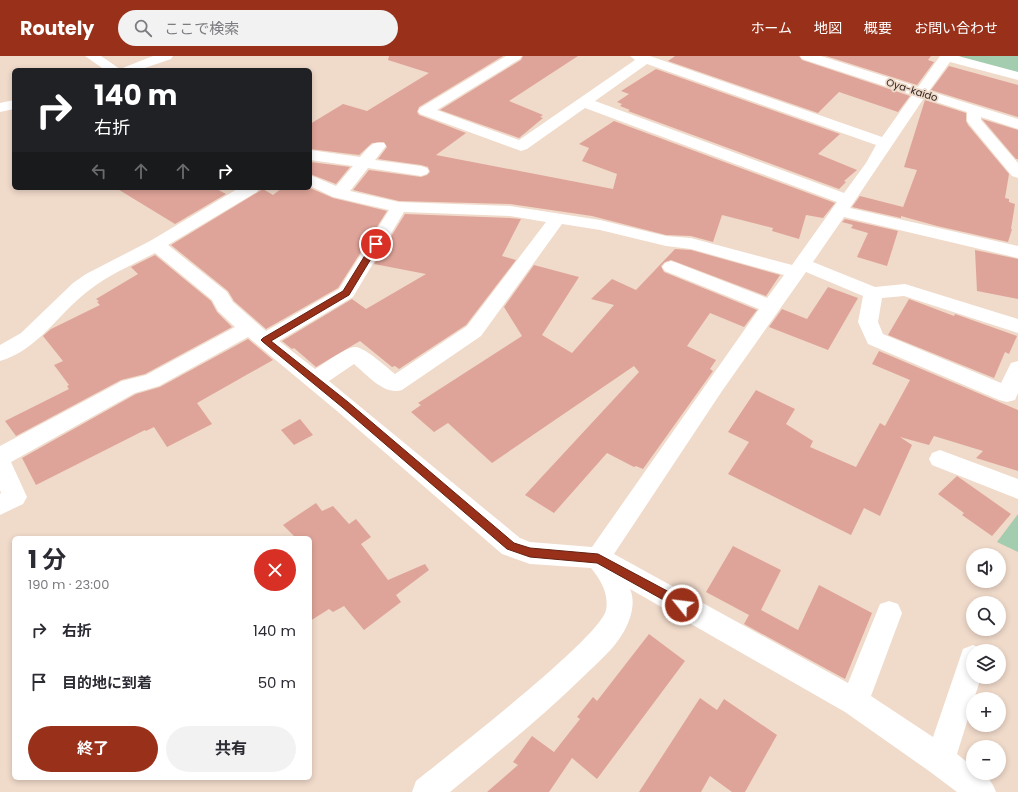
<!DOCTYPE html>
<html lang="ja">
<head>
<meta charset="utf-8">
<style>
	body { margin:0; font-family:Poppins,"Noto Sans JP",sans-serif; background:#f2f2f3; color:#2b2b33; height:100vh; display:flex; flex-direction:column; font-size:15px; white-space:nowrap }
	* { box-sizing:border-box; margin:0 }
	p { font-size:13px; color:#7c7c81 }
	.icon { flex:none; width:22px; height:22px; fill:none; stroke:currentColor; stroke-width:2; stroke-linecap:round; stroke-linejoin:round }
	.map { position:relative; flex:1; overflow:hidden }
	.side { position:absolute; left:12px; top:480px; width:300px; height:244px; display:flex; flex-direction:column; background:#fff; border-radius:6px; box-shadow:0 2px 6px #0003 }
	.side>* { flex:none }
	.hud { position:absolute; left:12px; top:12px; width:300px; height:122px; border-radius:6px; box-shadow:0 2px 6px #0003; background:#202124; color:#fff; overflow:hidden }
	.buttons { position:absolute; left:966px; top:492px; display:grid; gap:8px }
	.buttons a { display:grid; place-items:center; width:40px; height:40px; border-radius:50%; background:#fff; box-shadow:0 2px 6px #0003; font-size:20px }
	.pin { position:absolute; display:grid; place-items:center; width:34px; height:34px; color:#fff; margin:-17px; border:2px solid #fff; border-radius:50%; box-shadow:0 1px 4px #0007 }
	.me { position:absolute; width:44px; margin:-22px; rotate:299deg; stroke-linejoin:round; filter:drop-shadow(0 0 3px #0008) }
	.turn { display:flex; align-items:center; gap:14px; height:84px; padding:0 16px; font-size:18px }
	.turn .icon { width:52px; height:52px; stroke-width:2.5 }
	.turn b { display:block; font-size:28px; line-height:34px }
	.lanes { display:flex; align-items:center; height:38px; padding:0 16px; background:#0003; justify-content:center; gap:20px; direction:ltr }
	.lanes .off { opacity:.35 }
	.round { display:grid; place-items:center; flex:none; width:42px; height:42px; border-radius:21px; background:#f2f2f3 }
	.headline { display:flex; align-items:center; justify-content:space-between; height:68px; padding:0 16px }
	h1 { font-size:24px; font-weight:700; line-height:30px }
	.action { display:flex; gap:8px; margin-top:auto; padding:8px 16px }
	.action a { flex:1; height:46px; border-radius:24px; background:#99311a; color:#fff; font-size:16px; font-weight:700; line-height:46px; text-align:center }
	.action a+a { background:#f2f2f3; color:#2b2b33 }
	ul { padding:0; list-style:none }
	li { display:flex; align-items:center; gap:12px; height:52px; padding:0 16px }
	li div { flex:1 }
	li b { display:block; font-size:15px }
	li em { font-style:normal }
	header { display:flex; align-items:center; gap:24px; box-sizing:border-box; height:56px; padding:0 20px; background:#99311a; color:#fff }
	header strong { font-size:19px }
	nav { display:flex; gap:22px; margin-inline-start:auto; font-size:14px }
	.search { width:280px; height:36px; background:#f2f2f3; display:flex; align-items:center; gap:10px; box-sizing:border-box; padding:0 14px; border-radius:22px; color:#7c7c81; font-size:15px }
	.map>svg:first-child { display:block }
	.green { fill:#a4ccaf }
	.building { fill:#dfa499 }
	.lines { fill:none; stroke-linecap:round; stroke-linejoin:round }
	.minor { fill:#fff; fill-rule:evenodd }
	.route { fill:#99311a; stroke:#632011 }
	.labels { text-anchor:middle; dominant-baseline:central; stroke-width:3.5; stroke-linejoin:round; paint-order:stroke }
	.far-street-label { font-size:10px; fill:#2d2520; stroke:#f0daca }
</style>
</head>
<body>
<header>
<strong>Routely</strong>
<div class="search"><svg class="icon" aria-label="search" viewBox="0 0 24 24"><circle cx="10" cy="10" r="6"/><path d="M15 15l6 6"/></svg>ここで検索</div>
<nav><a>ホーム</a><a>地図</a><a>概要</a><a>お問い合わせ</a></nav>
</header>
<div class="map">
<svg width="1018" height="736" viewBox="0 0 1018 736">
	<rect width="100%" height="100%" fill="#f0daca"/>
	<g class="green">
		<path d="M 961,0 L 1018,0 L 1018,17 L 959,2 Z"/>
		<path d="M 1018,458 L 1018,496 L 997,486 Z"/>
	</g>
	<g class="building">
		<path d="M 389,0 L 503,0 L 419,51 L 417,56 L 419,59 L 466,77 L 436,99 L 613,133 L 617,118 L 582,105 L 589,92 L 579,88 L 614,65 L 835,147 L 823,162 L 806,159 L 799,183 L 772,175 L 773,172 L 722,159 L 713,186 L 691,180 L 666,179 L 592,160 L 510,148 L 399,145 L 353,134 L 369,114 L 421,121 L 427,119 L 430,116 L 428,111 L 421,109 L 378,103 L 387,91 L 384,86 L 372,87 L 359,99 L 310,93 L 310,68 L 343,48 L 367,55 L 429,17 L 388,4 Z"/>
		<path d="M 523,0 L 578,0 L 509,45 L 543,59 L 540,61 L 543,62 L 519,82 L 440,54 L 521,4 Z"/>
		<path d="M 675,0 L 799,0 L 802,4 L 910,40 L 898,56 L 839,36 L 818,57 L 668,5 Z"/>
		<path d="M 826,0 L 931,0 L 928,4 L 934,6 L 917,29 Z"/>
		<path d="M 949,10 L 1018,29 L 1018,61 L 931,34 Z"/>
		<path d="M 656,13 L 840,78 L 818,98 L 857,114 L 844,125 L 846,126 L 839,133 L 628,55 L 630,54 L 620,50 L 622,48 L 617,46 L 629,38 L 621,35 Z"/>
		<path d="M 925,44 L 966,57 L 966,65 L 968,69 L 1009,118 L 1005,142 L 1009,143 L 1009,146 L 1015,148 L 1011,173 L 1012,173 L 1008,186 L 937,170 L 901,160 L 901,162 L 852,151 L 860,140 L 903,151 L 902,154 L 917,114 L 904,111 Z"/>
		<path d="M 982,63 L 1018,74 L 1018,103 L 1016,103 Z"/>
		<path d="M 310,106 L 350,111 L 336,128 L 310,118 Z"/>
		<path d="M 116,132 L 215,132 L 226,138 L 175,168 Z"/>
		<path d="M 282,132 L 310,132 L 333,142 L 387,155 L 338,232 L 266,273 L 234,245 L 228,235 L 171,189 L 263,133 L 273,139 Z"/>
		<path d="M 405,158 L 510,162 L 521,163 L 502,200 L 516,204 L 466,269 L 399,313 L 395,310 L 392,311 L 360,285 L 316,311 L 294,292 L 292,293 L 282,285 L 352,243 L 366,253 L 426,218 L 374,208 Z"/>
		<path d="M 845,163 L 898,175 L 887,210 L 857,201 L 868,177 L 851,172 L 853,169 L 842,166 Z"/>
		<path d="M 675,193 L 691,194 L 780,219 L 766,240 L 671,204 L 665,206 L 661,210 L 664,216 L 757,254 L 744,271 L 710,257 L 687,290 L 716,304 L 710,313 L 713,315 L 643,413 L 636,410 L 634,411 L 607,397 L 554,457 L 525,439 L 639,316 L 634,310 L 492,407 L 448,367 L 434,376 L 411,356 L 421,349 L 418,347 L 522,280 L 504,251 L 534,209 L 579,221 L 542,279 L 572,297 L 614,249 L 591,243 L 612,223 L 636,234 Z"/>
		<path d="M 975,194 L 1018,203 L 1018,243 L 977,235 Z"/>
		<path d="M 155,199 L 211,245 L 217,256 L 232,271 L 145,318 L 121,324 L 16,380 L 5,365 L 69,333 L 67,330 L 69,329 L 54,309 L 63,305 L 43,280 L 51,273 L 100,249 L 97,246 L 99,245 L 96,243 L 138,218 L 131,211 Z"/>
		<path d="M 828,231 L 858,242 L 828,294 L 769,271 L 782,253 L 807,263 Z"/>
		<path d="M 909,243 L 954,260 L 955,258 L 1017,280 L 1009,298 L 1005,296 L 994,322 L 888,279 Z"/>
		<path d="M 248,283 L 273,304 L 197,347 L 212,368 L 167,391 L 154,371 L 146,375 L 145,374 L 36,429 L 22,402 L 136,338 L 160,331 Z"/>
		<path d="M 879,295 L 1018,354 L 1018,415 L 976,402 L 983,395 L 934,380 L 929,389 L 900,381 L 912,389 L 880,460 L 864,452 L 851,479 L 728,418 L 749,386 L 728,376 L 756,334 L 795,353 L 786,368 L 813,385 L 810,391 L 856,411 L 880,367 L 885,370 L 910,324 L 872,308 Z"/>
		<path d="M 300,363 L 313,379 L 294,389 L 281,374 Z"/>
		<path d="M 957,420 L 1011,458 L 992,480 L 962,459 L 964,457 L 938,438 Z"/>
		<path d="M 316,447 L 322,455 L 333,450 L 349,468 L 356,463 L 371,481 L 361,488 L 388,524 L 425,508 L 429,514 L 396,539 L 401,546 L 364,574 L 344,550 L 333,556 L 329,553 L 310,565 L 310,482 L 296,482 L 283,469 Z"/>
		<path d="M 733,490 L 781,514 L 761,554 L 798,574 L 819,529 L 872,557 L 845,623 L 744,568 L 749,559 L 706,536 Z"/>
		<path d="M 649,578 L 685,605 L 597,723 L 572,702 L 549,736 L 487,736 L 518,709 L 513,706 L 532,680 L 554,696 L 580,663 L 577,661 L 593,641 L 597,645 Z"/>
		<path d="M 700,642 L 717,654 L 724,643 L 777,679 L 745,736 L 732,736 L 710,720 L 701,736 L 639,736 Z"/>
	</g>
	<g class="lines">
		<g class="minor">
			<path d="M 85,0 L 101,0 L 120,13 L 153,0 L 173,0 L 171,3 L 139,14 L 105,14 Z"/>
			<path d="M 506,0 L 522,0 L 520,3 L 437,54 L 519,84 L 635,4 L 630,0 L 650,0 L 882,81 L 912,39 L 802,3 L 800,0 L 821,0 L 918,31 L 940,0 L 958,0 L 1018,16 L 1018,24 L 950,6 L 929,35 L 1018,63 L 1018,73 L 981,61 L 981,64 L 1018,107 L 1018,122 L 1012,120 L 969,68 L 967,65 L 967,56 L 924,42 L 850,152 L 1018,190 L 1018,202 L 844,161 L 813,206 L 875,231 L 905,228 L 1018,263 L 1018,277 L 904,240 L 882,242 L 878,266 L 883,278 L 1001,327 L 1011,307 L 1018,305 L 1018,337 L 1015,344 L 1007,346 L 999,344 L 868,288 L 858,266 L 863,240 L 806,216 L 722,335 L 614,498 L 848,627 L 880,548 L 889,545 L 898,548 L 902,557 L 871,640 L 933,681 L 963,593 L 973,589 L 983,593 L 984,595 L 973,595 L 973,621 L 981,621 L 957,698 L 973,711 L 973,717 C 986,717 992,725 996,736 L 957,736 L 929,715 L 845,656 L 630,533 C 636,546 631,564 623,577 C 614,593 598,606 584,620 C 542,661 496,698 450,736 L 412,736 L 416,725 C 447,700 600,582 606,554 C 609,538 601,524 591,512 L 530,508 L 502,498 L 337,355 L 248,281 L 159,330 L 135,337 L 11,406 L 27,441 L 23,448 L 0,459 L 0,438 L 1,437 L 0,434 L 0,390 L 122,325 L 146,319 L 235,271 L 218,255 L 212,244 L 155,197 C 132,209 108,219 88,235 C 58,258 38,294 0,305 L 0,289 L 21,277 L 73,227 L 86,218 L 150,185 L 239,132 L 259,132 L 257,136 L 168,189 L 227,236 L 233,246 L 266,275 L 339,233 L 389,154 L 333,141 L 310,130 L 310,119 L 336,130 L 353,110 L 310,104 L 310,94 L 360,101 C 367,93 372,84 384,87 L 386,90 L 375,104 L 421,110 L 427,112 L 429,115 L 427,118 L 421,120 L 368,112 L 350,135 L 399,146 L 510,150 L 600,164 L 666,180 L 691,182 L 792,209 L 837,146 L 585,52 L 527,93 L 521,95 L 420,58 L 418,55 L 420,52 ZM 647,8 L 876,89 L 866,107 L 844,137 L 595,45 ZM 404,156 L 510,160 L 546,166 L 467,270 L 395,318 C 386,311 367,293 356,291 C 347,290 324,308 315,313 L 279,285 L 353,241 ZM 562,168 L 600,174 L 666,190 L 691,193 L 784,219 L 767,242 L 677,207 L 671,205 L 665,207 L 662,211 L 665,215 L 759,253 L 592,491 L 530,486 L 520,482 L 329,325 L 354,308 C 367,319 385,340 402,334 L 481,280 Z"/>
			<path d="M 14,44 L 14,53 L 0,56 L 0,47 Z"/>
			<path d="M 940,394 L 1018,423 L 1018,443 L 932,409 L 929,403 L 932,397 Z"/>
		</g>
	</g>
	<path class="route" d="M 376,185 L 380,188 L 349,239 L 271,285 L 348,346 L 514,487 L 530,492 L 598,498 L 686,545 L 688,549 L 686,552 L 682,554 L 678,552 L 597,507 L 530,501 L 507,493 L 342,351 L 263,286 L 261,284 L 263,282 L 343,235 L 372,188 Z"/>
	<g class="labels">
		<g class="far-street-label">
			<text transform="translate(912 34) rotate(18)">Oya-kaido</text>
		</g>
	</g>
</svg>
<div class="buttons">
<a><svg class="icon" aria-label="sound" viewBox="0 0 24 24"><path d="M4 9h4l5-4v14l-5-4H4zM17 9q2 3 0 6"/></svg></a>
<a><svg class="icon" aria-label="search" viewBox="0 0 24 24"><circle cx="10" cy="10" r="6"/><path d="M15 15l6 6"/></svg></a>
<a><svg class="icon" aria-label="layers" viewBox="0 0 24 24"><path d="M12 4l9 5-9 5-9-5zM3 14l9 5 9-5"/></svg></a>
<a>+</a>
<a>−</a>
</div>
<div class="pin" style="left:376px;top:188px;background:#d93025"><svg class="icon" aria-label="arrive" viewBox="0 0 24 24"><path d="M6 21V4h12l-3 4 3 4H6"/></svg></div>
<svg class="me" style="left:682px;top:549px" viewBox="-20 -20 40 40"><circle r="17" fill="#99311a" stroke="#fff" stroke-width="3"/><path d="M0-11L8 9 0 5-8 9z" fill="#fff"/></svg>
<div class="hud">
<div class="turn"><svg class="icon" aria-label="right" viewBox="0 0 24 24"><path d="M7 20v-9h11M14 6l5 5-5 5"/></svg><div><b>140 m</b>右折</div></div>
<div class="lanes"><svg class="icon off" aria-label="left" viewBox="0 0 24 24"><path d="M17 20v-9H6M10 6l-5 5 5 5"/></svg><svg class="icon off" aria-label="ahead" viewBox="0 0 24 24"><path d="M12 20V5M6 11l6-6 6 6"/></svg><svg class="icon off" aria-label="ahead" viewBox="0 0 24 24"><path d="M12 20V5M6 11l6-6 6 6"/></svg><svg class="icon" aria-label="right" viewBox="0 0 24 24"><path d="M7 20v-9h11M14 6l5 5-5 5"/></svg></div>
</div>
<section class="side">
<div class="headline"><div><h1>1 分</h1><p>190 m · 23:00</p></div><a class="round" style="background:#d93025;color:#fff"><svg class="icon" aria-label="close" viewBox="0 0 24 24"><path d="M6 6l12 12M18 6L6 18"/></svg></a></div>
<ul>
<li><svg class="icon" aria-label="right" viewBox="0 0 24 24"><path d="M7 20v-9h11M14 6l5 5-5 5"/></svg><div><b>右折</b></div><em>140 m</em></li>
<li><svg class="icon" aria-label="arrive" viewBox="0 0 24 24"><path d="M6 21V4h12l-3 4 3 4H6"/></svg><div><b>目的地に到着</b></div><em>50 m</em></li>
</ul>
<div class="action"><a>終了</a><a>共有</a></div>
</section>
</div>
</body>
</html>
